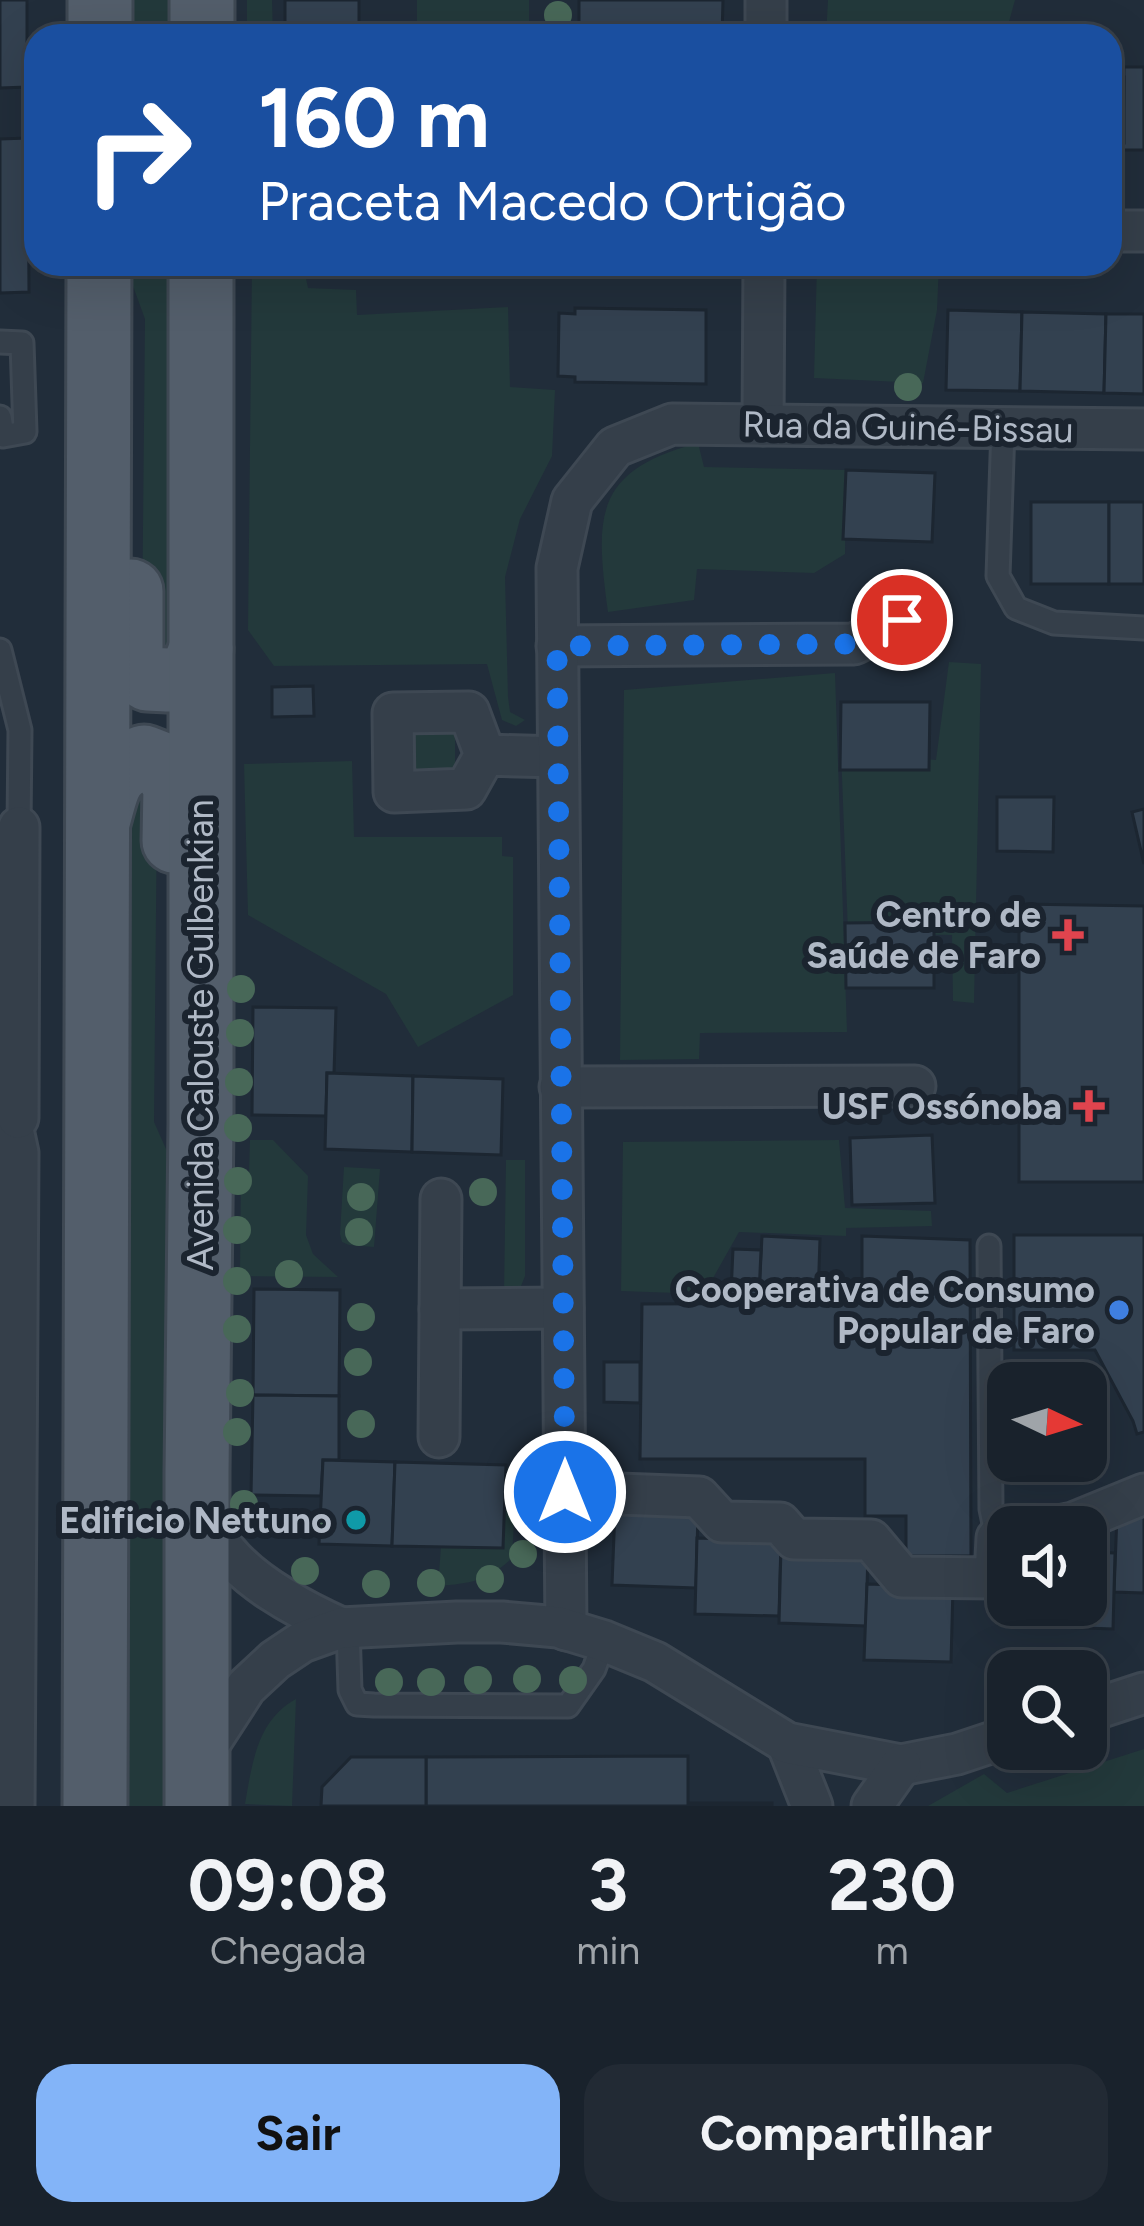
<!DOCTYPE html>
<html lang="pt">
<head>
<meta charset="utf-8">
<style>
	body { margin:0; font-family:Figtree,sans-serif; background:#222a34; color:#f1f3f6; height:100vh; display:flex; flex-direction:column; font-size:45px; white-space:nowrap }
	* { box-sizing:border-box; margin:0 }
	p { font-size:39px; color:#9fa4a9 }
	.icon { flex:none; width:66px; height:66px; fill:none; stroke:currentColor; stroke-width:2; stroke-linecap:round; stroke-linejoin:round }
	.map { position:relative; height:1806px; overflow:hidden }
	.side { display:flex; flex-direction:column; background:#19222c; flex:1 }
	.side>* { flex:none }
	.hud { position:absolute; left:24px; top:24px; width:1098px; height:252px; border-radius:36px; box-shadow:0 12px 48px #0002,0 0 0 3px #373f48; background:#1a4fa0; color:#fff; overflow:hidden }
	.needle { width:78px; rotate:94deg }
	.tools { position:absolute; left:987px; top:1362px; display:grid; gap:24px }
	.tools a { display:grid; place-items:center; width:120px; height:120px; border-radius:24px; background:#19222c; box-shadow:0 12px 48px #0002,0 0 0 3px #373f48; font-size:60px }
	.pin { position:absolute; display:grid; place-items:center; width:102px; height:102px; color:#fff; margin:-51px; border:6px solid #fff; border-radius:50%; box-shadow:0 3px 12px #0007 }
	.me { position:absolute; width:132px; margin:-66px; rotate:0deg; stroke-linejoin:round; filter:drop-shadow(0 0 9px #0008) }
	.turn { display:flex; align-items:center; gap:42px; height:252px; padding:0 36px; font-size:54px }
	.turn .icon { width:156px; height:156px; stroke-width:2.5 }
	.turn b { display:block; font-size:84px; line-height:102px }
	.eta { display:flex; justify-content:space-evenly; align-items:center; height:204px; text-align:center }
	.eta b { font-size:72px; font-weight:700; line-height:84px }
	.primary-button { display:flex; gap:24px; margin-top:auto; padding:24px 36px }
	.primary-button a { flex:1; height:138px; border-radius:36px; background:#83b4f8; color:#111; font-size:48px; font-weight:700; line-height:138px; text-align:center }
	.primary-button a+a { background:#222a34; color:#f1f3f6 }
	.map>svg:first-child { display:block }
	.green { fill:#23393b }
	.building { fill:#334150; stroke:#1c2631; stroke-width:3 }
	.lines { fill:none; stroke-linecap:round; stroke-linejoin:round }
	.lane-casing { stroke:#3e4853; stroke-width:27 }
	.street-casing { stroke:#3e4853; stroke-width:45 }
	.primary-casing { stroke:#3e4853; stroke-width:69 }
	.lane { stroke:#353f4a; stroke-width:21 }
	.street { stroke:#353f4a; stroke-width:39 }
	.primary { stroke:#535e6b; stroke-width:63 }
	.tree { fill:#486858 }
	.route { stroke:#1a73e8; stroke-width:21; stroke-dasharray:0 37.8 }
	.health-dot { fill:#e0444e; stroke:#1b242f; stroke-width:4.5 }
	.shop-dot { fill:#3f7fe0; stroke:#1b242f; stroke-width:4.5 }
	.culture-dot { fill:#0f9aa8; stroke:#1b242f; stroke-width:4.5 }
	.labels { text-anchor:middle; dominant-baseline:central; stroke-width:12; stroke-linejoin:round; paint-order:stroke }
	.street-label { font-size:36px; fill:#b0b9c6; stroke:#1b242f }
	.poi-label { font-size:36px; font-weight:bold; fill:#b0b9c6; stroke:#1b242f; text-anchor:end }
</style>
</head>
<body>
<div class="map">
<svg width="1144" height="1806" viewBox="0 0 1144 1806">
	<rect width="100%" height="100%" fill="#212d3a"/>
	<g class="green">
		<rect x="125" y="0" width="56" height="36"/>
		<path d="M 247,0 L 272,0 L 273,36 L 247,36 Z"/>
		<rect x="417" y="0" width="112" height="36"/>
		<path d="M 828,0 L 1015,0 L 1005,36 L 826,36 Z"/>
		<path d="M 125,264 L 181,264 L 173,651 L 158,651 L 142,630 L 145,319 Z"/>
		<path d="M 252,264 L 303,264 L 308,288 L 356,290 L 357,315 L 508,307 L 510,387 L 555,390 L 552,456 L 520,519 L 505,577 L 508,697 L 510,712 L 525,720 L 516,726 L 502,720 L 487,664 L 274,666 L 248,630 Z"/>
		<path d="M 817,264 L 939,264 L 937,310 L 923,383 L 814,378 Z"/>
		<path d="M 698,443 L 704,467 L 846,470 L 845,554 L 814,573 L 697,569 L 694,600 L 608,612 C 595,516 593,471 698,443 Z"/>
		<path d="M 949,662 L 981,664 L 974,1003 L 953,1001 L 952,935 L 848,933 L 841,751 L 936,760 Z"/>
		<path d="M 835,673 L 847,1032 L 700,1033 L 699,1059 L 620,1060 L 624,690 Z"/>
		<path d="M 455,726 L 455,774 L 408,775 L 407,727 Z"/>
		<path d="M 352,761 L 354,837 L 502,837 L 502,856 L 513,857 L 513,995 L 418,1047 L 386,994 L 248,915 L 244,764 Z"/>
		<path d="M 139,782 L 157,808 L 154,1122 L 174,1167 L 173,1806 L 118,1806 L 120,809 Z"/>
		<path d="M 250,1140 L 273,1140 L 308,1176 L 306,1235 L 313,1254 L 338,1277 L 240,1276 L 241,1172 L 249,1172 Z"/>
		<path d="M 839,1140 L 845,1208 L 931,1211 L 932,1226 L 846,1228 L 846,1236 L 739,1232 L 704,1294 L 621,1291 L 623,1142 Z"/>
		<path d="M 506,1160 L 525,1160 L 525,1276 L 521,1286 L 504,1295 Z"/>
		<path d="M 344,1167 L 380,1169 L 374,1247 L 349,1245 L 342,1242 L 340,1234 Z"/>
		<path d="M 506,1465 L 516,1484 L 512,1558 C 488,1581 471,1583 438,1586 L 441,1547 L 503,1548 Z"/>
		<path d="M 296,1699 L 292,1806 L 245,1804 C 252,1764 257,1720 296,1699 Z"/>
		<path d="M 1144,1749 L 1144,1806 L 928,1806 L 984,1774 L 1007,1793 Z"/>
	</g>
	<g class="building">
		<path d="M 0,0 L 27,0 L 27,87 L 0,88 Z"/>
		<rect x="285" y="0" width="74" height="36"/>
		<path d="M 579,0 L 723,0 L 722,36 L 579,36 Z"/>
		<path d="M 1124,67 L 1144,67 L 1144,150 L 1123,150 Z"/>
		<rect x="1110" y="77" width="14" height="66"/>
		<path d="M 28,138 L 29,292 L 0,293 L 0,139 Z"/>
		<path d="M 575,308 L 706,310 L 706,384 L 575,382 L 575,377 L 558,376 L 559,313 L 575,314 Z"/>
		<path d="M 948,310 L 1022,312 L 1020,391 L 946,390 Z"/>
		<path d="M 1022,312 L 1106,314 L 1104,393 L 1020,391 Z"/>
		<path d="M 1106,314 L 1144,314 L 1144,394 L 1104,393 Z"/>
		<path d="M 846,470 L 935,473 L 932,542 L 843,539 Z"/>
		<rect x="1031" y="502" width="78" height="82"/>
		<rect x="1109" y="502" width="35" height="82"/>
		<path d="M 313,686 L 314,716 L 272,717 L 272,687 Z"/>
		<path d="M 841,702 L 930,702 L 929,770 L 840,770 Z"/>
		<path d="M 997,797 L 1054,797 L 1053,852 L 997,851 Z"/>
		<path d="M 1144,809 L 1144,864 L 1132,812 Z"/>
		<path d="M 1019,904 L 1144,906 L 1144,1182 L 1019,1182 Z"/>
		<path d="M 934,922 L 934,988 L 846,988 L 845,923 Z"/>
		<path d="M 253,1007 L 336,1008 L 334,1073 L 327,1073 L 326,1116 L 252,1115 Z"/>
		<path d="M 327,1073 L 413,1076 L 412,1152 L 325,1149 Z"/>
		<path d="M 413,1076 L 503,1079 L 501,1155 L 412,1152 Z"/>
		<path d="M 932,1135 L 935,1203 L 852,1205 L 850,1138 Z"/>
		<path d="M 1014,1235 L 1144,1235 L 1144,1432 L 1137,1434 L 1133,1421 L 1095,1350 L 1014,1350 Z"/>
		<path d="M 762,1236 L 820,1239 L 818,1298 L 759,1295 Z"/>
		<path d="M 862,1236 L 970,1240 L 971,1556 L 906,1556 L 906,1516 L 865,1516 L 865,1459 L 640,1459 L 642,1304 L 862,1303 Z"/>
		<path d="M 733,1249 L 761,1250 L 759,1295 L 731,1294 Z"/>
		<path d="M 254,1289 L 340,1290 L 339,1396 L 253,1395 Z"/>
		<path d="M 604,1362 L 640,1362 L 640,1403 L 604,1402 Z"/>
		<path d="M 253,1395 L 339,1396 L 339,1460 L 323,1460 L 321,1496 L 251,1495 Z"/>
		<path d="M 323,1460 L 395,1462 L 392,1546 L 319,1544 Z"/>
		<path d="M 395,1462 L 506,1465 L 503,1548 L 392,1546 Z"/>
		<path d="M 615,1510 L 698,1512 L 696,1588 L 612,1585 Z"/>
		<path d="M 1117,1515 L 1144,1516 L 1144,1593 L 1114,1592 Z"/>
		<path d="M 697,1538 L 781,1541 L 779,1616 L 695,1614 Z"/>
		<path d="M 781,1548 L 868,1551 L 866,1626 L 779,1623 Z"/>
		<path d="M 1086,1552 L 1115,1553 L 1113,1629 L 1029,1626 L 1030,1605 L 1086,1605 Z"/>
		<path d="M 867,1584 L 953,1587 L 951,1662 L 864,1660 Z"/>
		<path d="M 688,1756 L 688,1803 L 772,1803 L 772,1806 L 426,1806 L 426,1757 Z"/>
		<path d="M 351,1757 L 426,1757 L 426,1806 L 321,1806 L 322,1787 Z"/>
	</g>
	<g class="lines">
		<defs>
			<g id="lane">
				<path d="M 0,342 L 22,343 L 25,432 L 3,436 L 0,417"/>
				<path d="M 1003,428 L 998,576 L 1016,608 L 1054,623 L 1144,628"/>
				<path d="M 0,650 L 20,730 L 19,827"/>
				<path d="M 989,1246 L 991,1509 L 997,1538"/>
				<path d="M 348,1628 L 350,1690 L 357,1704 L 374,1705 L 568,1706 L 594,1669 L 604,1641"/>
			</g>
			<g id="street">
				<path d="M 766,36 L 766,0"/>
				<path d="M 1110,231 L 1144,231"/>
				<path d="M 763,425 L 764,264"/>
				<path d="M 557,646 L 854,644 L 902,620"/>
				<path d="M 485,755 L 466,789 L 394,792 L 393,713 L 469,712 L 485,755 L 558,757"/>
				<path d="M 560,1087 L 915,1086"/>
				<path d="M 0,1088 L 8,1106 L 18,1153 L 14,1806"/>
				<path d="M 18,1118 L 19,827"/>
				<path d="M 440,1309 L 563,1308"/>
				<path d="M 439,1437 L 441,1199"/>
				<path d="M 565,1492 L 699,1497 L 722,1522 L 780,1523 L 794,1539 L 871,1540 L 902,1577 L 995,1578 L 997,1538 L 1008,1536"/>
				<path d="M 207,1508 C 210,1516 212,1528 216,1536 C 239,1578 299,1609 341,1628"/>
				<path d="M 1054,1527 L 1073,1523 L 1144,1494"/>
				<path d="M 566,1630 L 557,568 L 572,501 L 615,447 L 672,424 L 1144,429"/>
				<path d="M 1086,1712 L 1144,1693"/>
				<path d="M 787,1743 L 812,1806"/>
				<path d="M 200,1758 L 246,1687 L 275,1660 L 302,1642 L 341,1628 L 457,1622 L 502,1622 L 558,1627 L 604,1641 L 655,1662 L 787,1743 L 901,1765 L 957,1754 L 1008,1737"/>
				<path d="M 872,1806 L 901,1765"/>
			</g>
			<g id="primary">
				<path d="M 100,36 L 100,0"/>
				<path d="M 202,36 L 202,0"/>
				<path d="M 131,591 L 131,661 L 148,679 C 183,681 189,683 201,649"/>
				<path d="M 98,822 C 108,788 107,770 144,757 L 162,764 L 175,786 L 174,841"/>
				<path d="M 95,1806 L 99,264"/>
				<path d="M 197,1806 L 197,1473 L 201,1123 L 201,264"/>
			</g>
		</defs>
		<use href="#lane" class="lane-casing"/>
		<use href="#street" class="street-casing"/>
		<use href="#primary" class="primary-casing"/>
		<use href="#lane" class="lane"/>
		<use href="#street" class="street"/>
		<use href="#primary" class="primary"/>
	</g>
	<g class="tree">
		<circle cx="558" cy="15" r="14"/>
		<circle cx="908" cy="387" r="14"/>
		<circle cx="241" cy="989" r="14"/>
		<circle cx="240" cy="1033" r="14"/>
		<circle cx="239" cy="1082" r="14"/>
		<circle cx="238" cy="1128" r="14"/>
		<circle cx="238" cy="1181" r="14"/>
		<circle cx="483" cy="1192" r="14"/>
		<circle cx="361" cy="1197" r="14"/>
		<circle cx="237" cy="1230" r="14"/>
		<circle cx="359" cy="1232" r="14"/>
		<circle cx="289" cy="1274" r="14"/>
		<circle cx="237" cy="1281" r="14"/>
		<circle cx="361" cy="1317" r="14"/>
		<circle cx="237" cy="1329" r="14"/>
		<circle cx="358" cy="1362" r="14"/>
		<circle cx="240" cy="1393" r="14"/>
		<circle cx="361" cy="1424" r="14"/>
		<circle cx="237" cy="1432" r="14"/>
		<circle cx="244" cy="1504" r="14"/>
		<circle cx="522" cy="1513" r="14"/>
		<circle cx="321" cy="1524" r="14"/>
		<circle cx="523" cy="1554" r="14"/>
		<circle cx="305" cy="1571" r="14"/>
		<circle cx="490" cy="1579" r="14"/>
		<circle cx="431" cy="1583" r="14"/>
		<circle cx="376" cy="1584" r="14"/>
		<circle cx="527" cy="1679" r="14"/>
		<circle cx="478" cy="1680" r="14"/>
		<circle cx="573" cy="1680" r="14"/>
		<circle cx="389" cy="1682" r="14"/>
		<circle cx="431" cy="1682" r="14"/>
	</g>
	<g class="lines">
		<path class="route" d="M 565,1492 L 557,646 L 854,644 L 902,620"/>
	</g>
	<g class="health-dot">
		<path d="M1062 917h12v12h12v12h-12v12h-12v-12h-12v-12h12z"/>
		<path d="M1083 1088h12v12h12v12h-12v12h-12v-12h-12v-12h12z"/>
	</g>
	<circle class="shop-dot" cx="1119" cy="1310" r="12"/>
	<circle class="culture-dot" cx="356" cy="1520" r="12"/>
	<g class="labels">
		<g class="street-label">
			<text transform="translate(908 427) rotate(1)">Rua da Guiné-Bissau</text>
			<text transform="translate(200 1035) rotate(-90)">Avenida Calouste Gulbenkian</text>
		</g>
		<g class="poi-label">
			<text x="1041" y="914">Centro de<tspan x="1041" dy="41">Saúde de Faro</tspan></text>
			<text x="1062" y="1106">USF Ossónoba</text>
			<text x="1095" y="1289">Cooperativa de Consumo<tspan x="1095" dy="41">Popular de Faro</tspan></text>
			<text x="332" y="1520">Edificio Nettuno</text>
		</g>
	</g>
</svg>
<div class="tools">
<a><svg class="needle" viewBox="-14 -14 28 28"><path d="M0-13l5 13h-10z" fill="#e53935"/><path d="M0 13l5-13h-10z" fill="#9fa4a9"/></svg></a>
<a><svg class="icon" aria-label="sound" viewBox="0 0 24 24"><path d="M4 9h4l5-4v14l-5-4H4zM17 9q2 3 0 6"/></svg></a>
<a><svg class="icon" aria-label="search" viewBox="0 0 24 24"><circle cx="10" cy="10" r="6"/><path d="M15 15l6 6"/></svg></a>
</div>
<div class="pin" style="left:902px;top:620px;background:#d93025"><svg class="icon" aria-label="arrive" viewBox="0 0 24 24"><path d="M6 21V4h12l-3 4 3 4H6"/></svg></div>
<svg class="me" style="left:565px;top:1492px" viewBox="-20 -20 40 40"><circle r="17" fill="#1a73e8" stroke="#fff" stroke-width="3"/><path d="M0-11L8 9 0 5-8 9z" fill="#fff"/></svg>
<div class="hud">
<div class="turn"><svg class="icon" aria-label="right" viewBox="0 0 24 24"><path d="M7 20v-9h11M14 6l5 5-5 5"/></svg><div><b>160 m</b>Praceta Macedo Ortigão</div></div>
</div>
</div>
<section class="side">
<div class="eta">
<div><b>09:08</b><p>Chegada</p></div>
<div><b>3</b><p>min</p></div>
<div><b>230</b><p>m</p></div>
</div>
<div class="primary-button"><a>Sair</a><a>Compartilhar</a></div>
</section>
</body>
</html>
